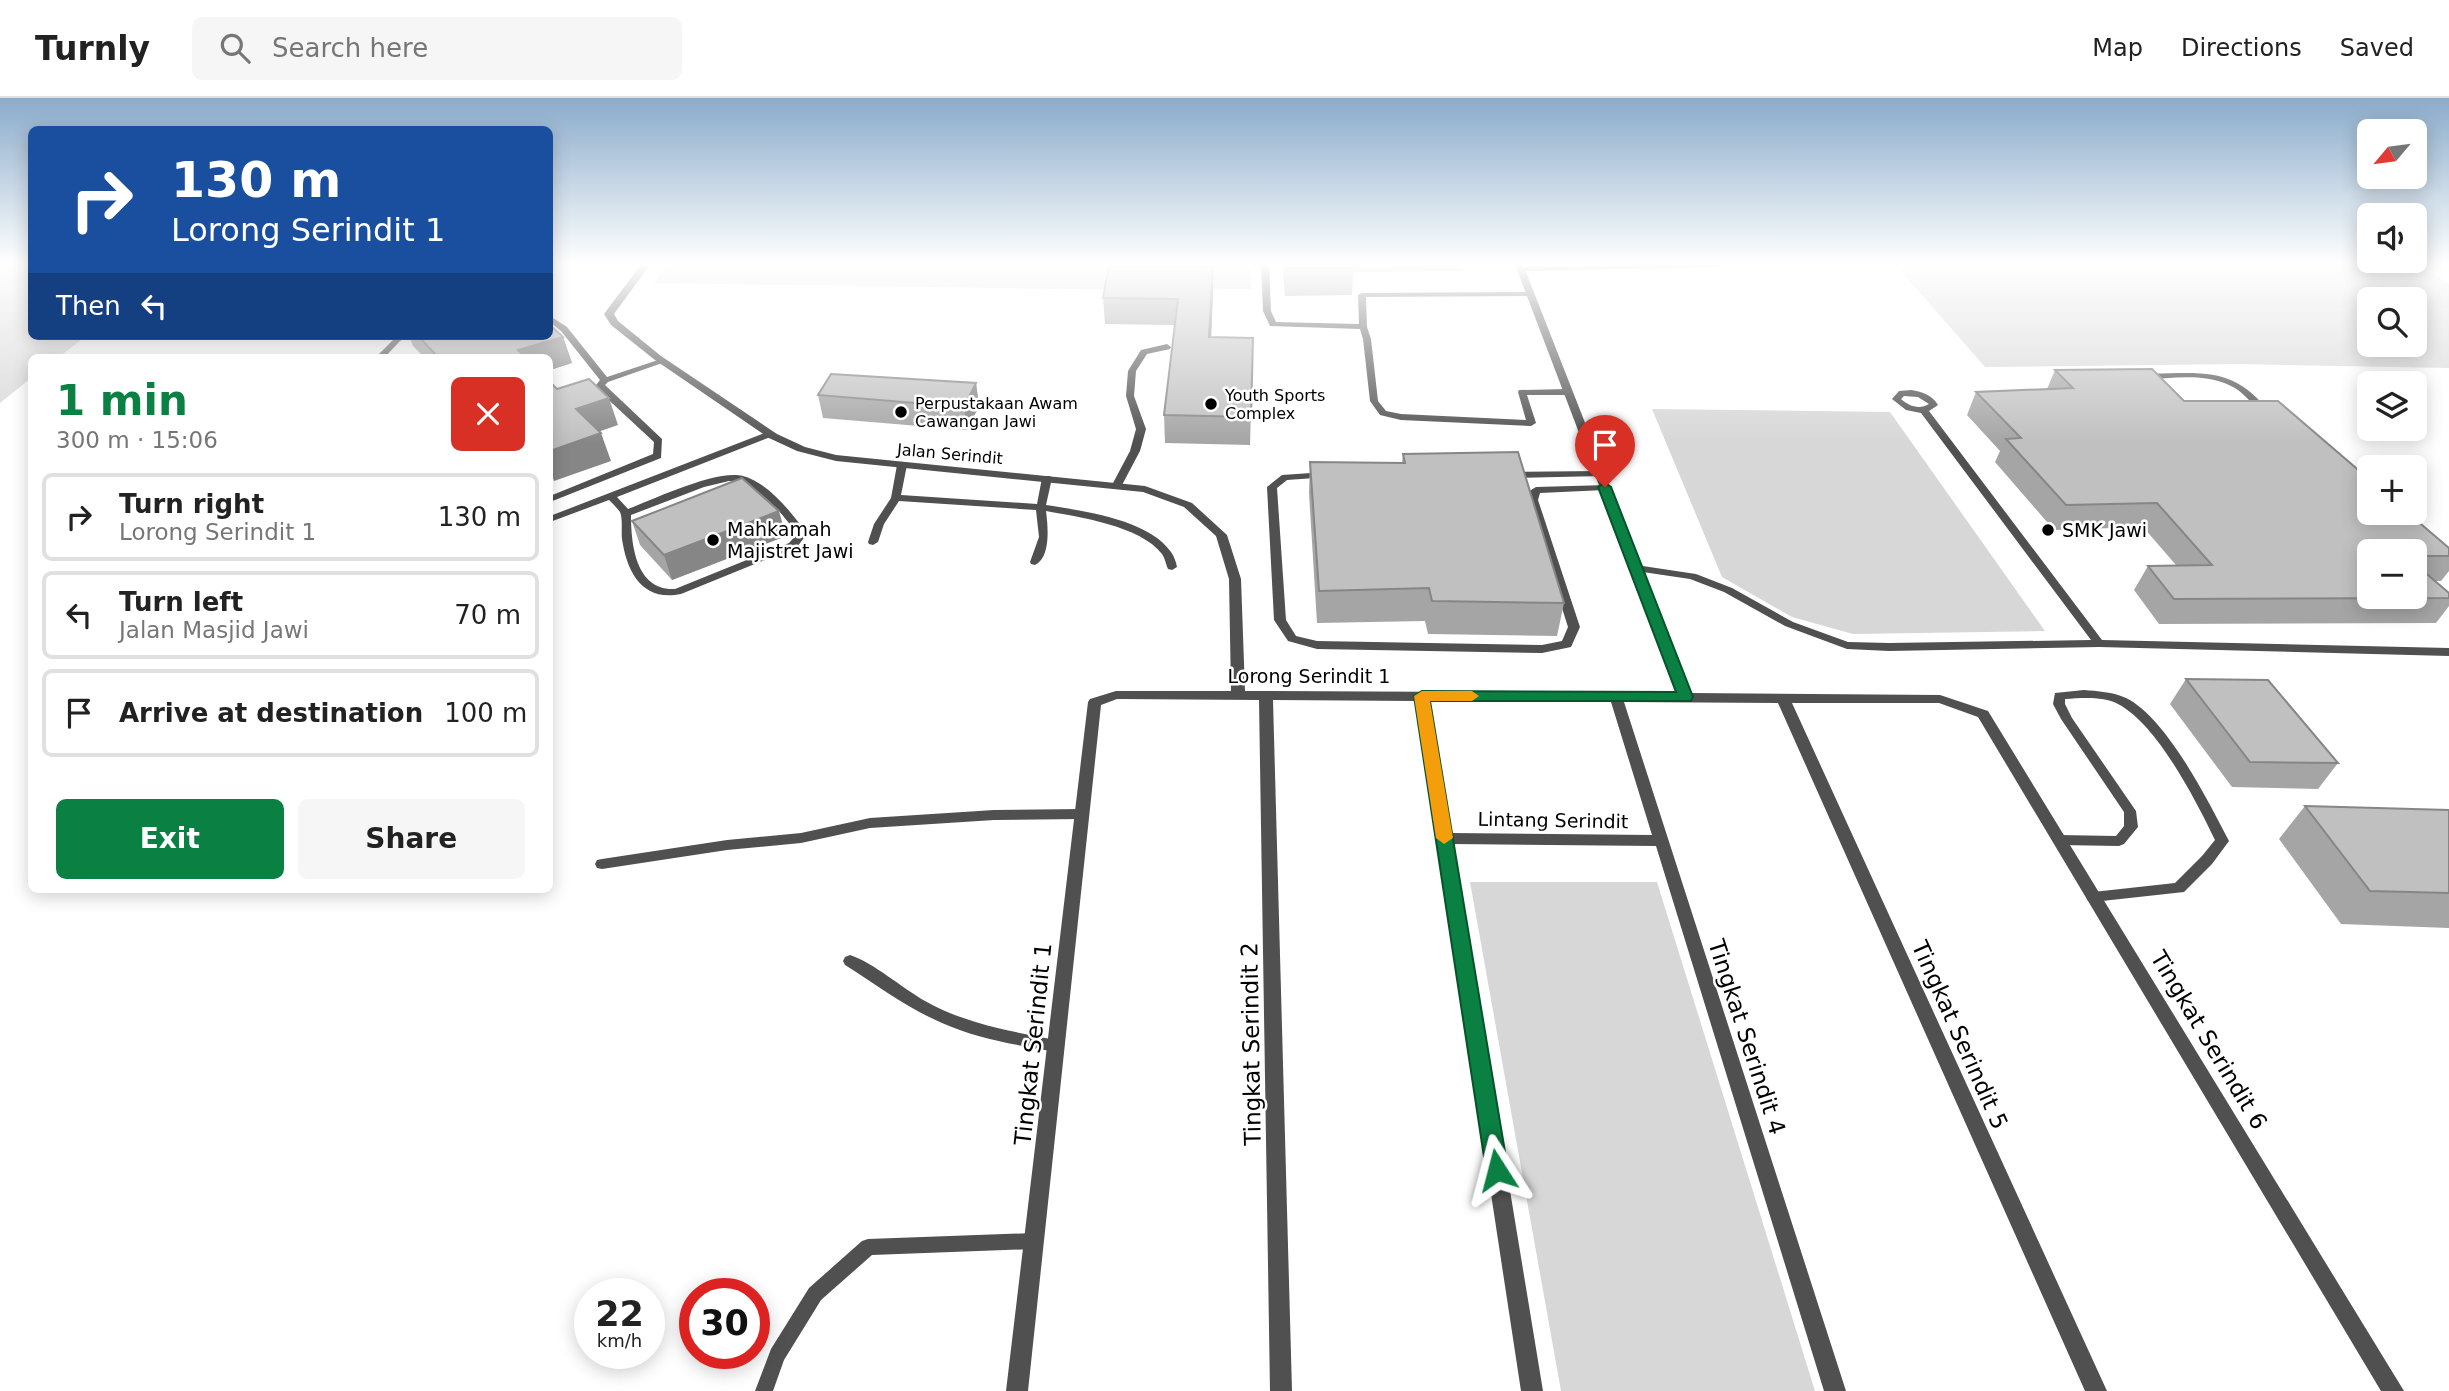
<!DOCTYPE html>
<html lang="en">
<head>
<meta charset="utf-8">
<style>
	body { margin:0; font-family:"DejaVu Sans",sans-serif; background:#f6f6f6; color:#222; height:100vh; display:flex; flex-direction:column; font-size:26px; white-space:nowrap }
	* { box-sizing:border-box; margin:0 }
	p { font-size:23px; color:#767676 }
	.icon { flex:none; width:38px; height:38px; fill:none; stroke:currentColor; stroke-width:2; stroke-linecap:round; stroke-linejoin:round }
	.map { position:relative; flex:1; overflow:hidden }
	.side { position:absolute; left:28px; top:256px; width:525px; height:539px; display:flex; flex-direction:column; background:#fff; border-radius:10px; box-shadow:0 4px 18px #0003 }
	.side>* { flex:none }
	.top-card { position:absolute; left:28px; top:28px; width:525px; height:214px; border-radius:10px; box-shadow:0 4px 18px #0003; background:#1a4fa0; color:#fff; overflow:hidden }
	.needle { width:46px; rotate:241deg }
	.buttons { position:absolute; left:2357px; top:21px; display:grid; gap:14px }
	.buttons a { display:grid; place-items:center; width:70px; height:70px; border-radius:10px; background:#fff; box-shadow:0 4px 18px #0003; font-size:35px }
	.speed { position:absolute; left:574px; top:1180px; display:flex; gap:14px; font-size:35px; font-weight:700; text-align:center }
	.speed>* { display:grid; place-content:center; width:91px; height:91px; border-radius:50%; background:#fff; box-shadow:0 4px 18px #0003; line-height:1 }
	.speed small { font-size:18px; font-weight:400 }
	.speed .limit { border:10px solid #d22; background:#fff; color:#111 }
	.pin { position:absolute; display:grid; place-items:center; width:60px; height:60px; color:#fff; margin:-72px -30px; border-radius:50% 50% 50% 0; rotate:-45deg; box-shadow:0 0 7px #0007 }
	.pin .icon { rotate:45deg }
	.me { position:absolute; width:77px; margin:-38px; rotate:351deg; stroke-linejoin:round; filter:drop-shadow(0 0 5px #0008) }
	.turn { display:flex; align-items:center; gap:24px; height:147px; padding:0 28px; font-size:32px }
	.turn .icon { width:91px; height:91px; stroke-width:2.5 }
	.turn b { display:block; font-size:49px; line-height:60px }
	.then { display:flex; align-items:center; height:66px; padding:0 28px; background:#0003; gap:14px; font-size:26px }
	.round { display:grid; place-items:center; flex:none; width:74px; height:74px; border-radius:10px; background:#f6f6f6 }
	.head { display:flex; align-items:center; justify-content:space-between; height:119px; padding:0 28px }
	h1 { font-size:42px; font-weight:800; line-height:52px; color:#0b8043 }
	.primary-button { display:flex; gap:14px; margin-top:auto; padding:14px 28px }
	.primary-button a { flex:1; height:80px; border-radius:10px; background:#0b8043; color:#fff; font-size:28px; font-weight:800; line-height:80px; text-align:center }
	.primary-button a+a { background:#f6f6f6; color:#222 }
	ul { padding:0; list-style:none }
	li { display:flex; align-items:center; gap:21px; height:88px; margin:0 14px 10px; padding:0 14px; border:4px solid #e0e0e0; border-radius:10px }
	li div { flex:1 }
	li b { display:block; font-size:26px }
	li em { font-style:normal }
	header { display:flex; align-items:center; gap:42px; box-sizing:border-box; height:98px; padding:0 35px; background:#fff; border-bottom:2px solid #e0e0e0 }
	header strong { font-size:33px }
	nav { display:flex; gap:38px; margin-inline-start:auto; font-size:24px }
	.search { width:490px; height:63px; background:#f6f6f6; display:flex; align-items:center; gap:18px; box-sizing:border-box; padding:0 24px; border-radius:10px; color:#767676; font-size:26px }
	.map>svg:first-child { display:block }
	.green { fill:#d7d7d7; fill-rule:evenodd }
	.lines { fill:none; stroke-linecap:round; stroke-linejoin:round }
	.service { fill:#505050; fill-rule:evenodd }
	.minor { fill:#505050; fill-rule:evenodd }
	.wall { fill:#a5a5a5; fill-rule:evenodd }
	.shaded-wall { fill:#868686 }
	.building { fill:#c0c0c0; stroke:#868686; stroke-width:2 }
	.route { fill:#0b8043; stroke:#07532c; stroke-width:2 }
	.slow { fill:#f59e0b }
	.poi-dot { fill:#000; stroke:#fff; stroke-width:2.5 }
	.labels { text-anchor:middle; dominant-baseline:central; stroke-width:5; stroke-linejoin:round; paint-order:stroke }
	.far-poi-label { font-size:16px; fill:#000; stroke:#fff; text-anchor:start }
	.far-street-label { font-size:16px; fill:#000; stroke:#fff }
	.poi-label { font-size:19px; fill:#000; stroke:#fff; text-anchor:start }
	.street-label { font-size:19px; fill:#000; stroke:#fff }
	.near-street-label { font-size:23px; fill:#000; stroke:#fff }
</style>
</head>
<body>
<header>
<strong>Turnly</strong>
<div class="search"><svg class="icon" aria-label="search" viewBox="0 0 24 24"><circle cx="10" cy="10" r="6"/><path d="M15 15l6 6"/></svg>Search here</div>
<nav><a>Map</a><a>Directions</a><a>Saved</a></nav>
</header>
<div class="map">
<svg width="2449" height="1293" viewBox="0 0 2449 1293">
	<rect width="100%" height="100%" fill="#fff"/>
	<g class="green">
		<path d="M 0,164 L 31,164 L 32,238 L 86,238 L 59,259 L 32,259 L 31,280 L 0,305 Z"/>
		<path d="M 669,164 L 1144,164 L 1136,192 L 654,185 Z"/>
		<path d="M 1151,164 L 1251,164 L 1251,191 L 1147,190 Z"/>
		<path d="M 1893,164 L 2413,164 L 2449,186 L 2449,270 L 2239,266 L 1985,269 ZM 2370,201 L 2415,201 L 2415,247 L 2370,247 Z"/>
		<path d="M 1652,311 L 1890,314 L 2045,533 L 1853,536 L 1792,519 L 1722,479 Z"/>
		<path d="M 1470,784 L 1657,784 L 1815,1293 L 1561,1293 Z"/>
	</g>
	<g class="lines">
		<g class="service">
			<path d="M 1261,164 L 1269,164 L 1271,213 L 1276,224 L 1359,226 L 1358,197 L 1362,195 L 1534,194 L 1534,198 L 1531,198 L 1366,199 L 1367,229 L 1371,241 L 1378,303 L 1386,313 L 1401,316 L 1526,322 L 1518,294 L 1519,292 L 1568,291 L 1572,294 L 1568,297 L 1527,297 L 1536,325 L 1531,328 L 1401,322 L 1380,317 L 1370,303 L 1363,241 L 1360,231 L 1270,228 L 1263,213 Z"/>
			<path d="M 1719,165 L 1719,169 L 1716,169 L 1521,173 L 1517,171 L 1521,169 Z"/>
			<path d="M 550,218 L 567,229 L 607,279 L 661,261 L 668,263 L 608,284 L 605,287 L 662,341 L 661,360 L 550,404 L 550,398 L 653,356 L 654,344 L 599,293 L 596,287 L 600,282 L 561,233 L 550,224 Z"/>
			<path d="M 397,238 L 408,238 L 400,243 L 385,259 L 376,259 Z"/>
			<path d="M 1167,246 L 1171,249 L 1170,251 L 1147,256 L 1136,273 L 1134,298 L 1146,331 L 1140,353 L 1122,387 L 1117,390 L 1114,389 L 1112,387 L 1130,353 L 1136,331 L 1126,298 L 1128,273 L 1141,252 Z"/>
			<path d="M 2179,275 C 2223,274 2242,281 2271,315 L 2266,318 L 2263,317 C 2254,308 2246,297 2235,290 C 2208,274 2173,280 2143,282 L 2139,279 L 2143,276 Z"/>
			<path d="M 1911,292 C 1923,294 1932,297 1938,307 L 1929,313 L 2102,542 L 2449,550 L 2449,558 L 2099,549 L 1889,553 L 1847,551 L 1785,528 L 1724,494 L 1690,481 L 1636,473 L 1631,470 L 1636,467 L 1696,476 L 1732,490 L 1793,524 L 1848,544 L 1889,545 L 2091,542 L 1921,315 L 1906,312 L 1892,301 L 1899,293 ZM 1904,298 L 1918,299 L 1929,306 C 1919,312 1909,308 1901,301 Z"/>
			<path d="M 770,333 L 775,336 L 773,338 L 617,399 L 628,411 C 654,401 717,371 743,378 C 769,385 792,415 807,436 L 797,449 L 681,496 C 643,504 627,475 622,441 C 621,433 623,421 620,414 C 617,410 612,405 609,402 L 550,424 L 550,418 ZM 729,383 C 756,383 782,415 797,436 L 789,445 L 675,491 C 636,493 631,447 631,417 L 704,389 Z"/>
			<path d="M 902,364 L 907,367 L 901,397 L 1037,406 L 1042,380 L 1044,378 L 1050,378 L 1052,380 L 1046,407 C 1083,413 1148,421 1171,454 C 1174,458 1176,464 1177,469 L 1172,472 L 1168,471 C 1166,467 1165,460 1162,456 C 1141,428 1079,419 1046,413 C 1048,429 1051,459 1035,467 L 1031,466 L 1030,464 L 1039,439 L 1036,412 L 899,403 L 884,426 L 878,444 L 873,447 L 869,446 L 868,444 L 874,426 L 891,400 L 897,367 Z"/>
			<path d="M 1600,373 L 1603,374 L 1603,378 L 1509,380 L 1504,377 L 1509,374 Z"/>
			<path d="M 1326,374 L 1329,375 L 1329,379 L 1287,382 L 1277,390 L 1286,522 L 1296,538 L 1317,543 L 1542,547 L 1562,543 L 1568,529 L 1528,402 L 1531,392 L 1536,389 L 1608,387 L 1608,391 L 1605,392 L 1540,395 L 1538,402 L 1580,529 L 1571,549 L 1542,555 L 1317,551 L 1288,543 L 1274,522 L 1267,389 L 1282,377 Z"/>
			<path d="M 2084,592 C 2097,593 2113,594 2126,600 C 2167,620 2208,703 2229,743 L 2212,766 L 2184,794 L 2093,804 L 2088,803 L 2086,799 L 2088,795 L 2093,794 L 2175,785 L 2202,758 L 2215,742 C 2196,703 2158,627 2118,606 C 2103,598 2082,600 2065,601 L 2065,606 L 2072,620 L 2136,713 L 2138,729 L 2124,746 L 2119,748 L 2059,747 L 2054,745 L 2052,742 L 2054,739 L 2059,737 L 2116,738 L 2124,728 L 2124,714 L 2061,621 L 2053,606 L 2055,595 Z"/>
			<path d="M 1082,711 L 1087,713 L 1088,716 L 1087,719 L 1082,721 L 994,722 L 870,730 L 801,745 L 727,752 L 602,771 L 597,770 L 595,766 L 597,762 L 602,761 L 727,742 L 801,735 L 870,720 L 994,712 Z"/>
			<path d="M 850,857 C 874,865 902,890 925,903 C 966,926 1010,933 1056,942 L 1061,943 L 1064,948 L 1061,953 L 1056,954 C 1017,947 978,941 942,925 C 907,910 877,887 845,867 L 843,863 L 845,859 Z"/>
			<path d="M 1034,1135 L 1040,1137 L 1043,1143 L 1040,1149 L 1034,1151 L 872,1157 L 821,1202 L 784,1262 L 773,1293 L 755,1293 L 771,1251 L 809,1190 L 862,1143 L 868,1141 Z"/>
		</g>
		<path class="minor" d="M 643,164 L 652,164 L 614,216 L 618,223 L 661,258 L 777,336 L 805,349 L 836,357 L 1145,388 L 1192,405 L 1227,437 L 1241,481 L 1245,593 L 1678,595 L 1514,164 L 1522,164 L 1691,595 L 1940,597 L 1988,613 L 2404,1293 L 2381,1293 L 1978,619 L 1939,605 L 1792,605 L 2107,1293 L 2085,1293 L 1778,605 L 1624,604 L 1846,1293 L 1824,1293 L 1656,748 L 1453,746 L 1543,1293 L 1521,1293 L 1416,603 L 1273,602 L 1292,1293 L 1270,1293 L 1259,602 L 1117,601 L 1101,607 L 1028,1293 L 1006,1293 L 1088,604 L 1090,601 L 1116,593 L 1231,593 L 1229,481 L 1216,438 L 1184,409 L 1143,394 L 836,363 L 797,353 L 769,340 L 655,262 L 611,227 L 604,216 ZM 1430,603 L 1611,604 L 1652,737 L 1451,735 Z"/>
	</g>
	<g class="wall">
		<path d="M 550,164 L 575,164 L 574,165 L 550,165 Z"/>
		<path d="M 1282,164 L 1462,164 L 1461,173 L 1353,174 L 1352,197 L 1285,198 Z"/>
		<path d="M 1213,194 L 1211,239 L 1253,240 L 1250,347 L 1165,345 L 1164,317 L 1175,227 L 1105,226 L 1103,200 Z"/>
		<path d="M 409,238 L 563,239 L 572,265 L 550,272 L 550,259 L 424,259 L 413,248 Z"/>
		<path d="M 2055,272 L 2184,303 L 2449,450 L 2449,473 L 2441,483 L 2435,483 L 2449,495 L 2449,508 L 2436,525 L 2159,526 L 2134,492 L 2148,468 L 2176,467 L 2143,429 L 2054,432 L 1995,364 L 2000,353 L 1967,317 L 1976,294 L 2047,291 ZM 2370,453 L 2415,453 L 2415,499 Z"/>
		<path d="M 976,285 L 979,308 L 967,332 L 823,320 L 818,297 Z"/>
		<path d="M 1403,356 L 1564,505 L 1557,538 L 1428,536 L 1425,523 L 1317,525 L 1309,395 L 1310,364 L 1402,365 Z"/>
		<path d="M 632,423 L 786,438 L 672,482 L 640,447 Z"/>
		<path d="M 2186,581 L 2338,665 L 2318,691 L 2232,689 L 2170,606 Z"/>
		<path d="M 2305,708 L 2449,712 L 2449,830 L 2341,826 L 2279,741 Z"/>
	</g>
	<g class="shaded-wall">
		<path d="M 1213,169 L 1213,194 L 1210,266 L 1209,239 Z"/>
		<path d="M 563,239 L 572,265 L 550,272 L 550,259 L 521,259 L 518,252 Z"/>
		<path d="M 976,285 L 979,308 L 967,332 L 964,309 Z"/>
		<path d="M 609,300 L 618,327 L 586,338 L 576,311 Z"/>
		<path d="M 601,335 L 611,363 L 554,383 L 550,372 L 550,353 Z"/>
		<path d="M 779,413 L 786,438 L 672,482 L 664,457 Z"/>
	</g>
	<g class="building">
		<path d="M 1286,164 L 1352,164 L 1353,170 L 1286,170 Z"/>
		<path d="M 1109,168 L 1213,169 L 1209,239 L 1253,240 L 1251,319 L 1164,317 L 1178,201 L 1103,200 Z"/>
		<path d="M 550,227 L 563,239 L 518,252 L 525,259 L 438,259 L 418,238 L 550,238 Z"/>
		<path d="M 2152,271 L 2184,303 L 2278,303 L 2370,382 L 2370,415 L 2408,415 L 2449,450 L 2449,458 L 2415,458 L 2415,453 L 2370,453 L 2370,499 L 2415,499 L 2415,466 L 2449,495 L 2449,500 L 2174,501 L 2148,468 L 2212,467 L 2157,405 L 2066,407 L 2006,341 L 2021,340 L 1976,294 L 2073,290 L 2055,272 Z"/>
		<path d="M 831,276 L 976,285 L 964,309 L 818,297 Z"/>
		<path d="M 589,281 L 609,300 L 576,311 L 601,335 L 550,353 L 550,284 L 557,291 Z"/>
		<path d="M 1518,354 L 1564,505 L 1432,503 L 1429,490 L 1319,493 L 1310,364 L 1405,365 L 1403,356 Z"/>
		<path d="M 742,380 L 779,413 L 664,457 L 632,423 Z"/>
		<path d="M 2186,581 L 2268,582 L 2338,665 L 2250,664 Z"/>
		<path d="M 2305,708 L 2449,712 L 2449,795 L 2370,793 Z"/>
	</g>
	<linearGradient id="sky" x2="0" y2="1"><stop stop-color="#8aabca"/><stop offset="0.48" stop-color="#fff"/><stop offset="1" stop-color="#fff" stop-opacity="0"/></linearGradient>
	<rect width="2449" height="345" fill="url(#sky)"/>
	<path class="route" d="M 1605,385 L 1611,389 L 1693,599 L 1691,603 L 1430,603 L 1508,1072 L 1504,1079 L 1497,1082 L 1489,1079 L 1486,1072 L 1414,598 L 1422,593 L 1676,594 L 1598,389 Z"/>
	<path class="slow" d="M 1422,593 L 1472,593 L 1479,598 L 1472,603 L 1430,603 L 1453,740 L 1444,746 L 1436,740 L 1414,598 Z"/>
	<g class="poi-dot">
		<circle cx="1211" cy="306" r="7"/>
		<circle cx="901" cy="314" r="7"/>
		<circle cx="2048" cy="432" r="7"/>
		<circle cx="713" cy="442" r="7"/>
	</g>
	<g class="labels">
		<g class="far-poi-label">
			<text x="1225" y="297">Youth Sports<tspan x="1225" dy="18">Complex</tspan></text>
			<text x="915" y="305">Perpustakaan Awam<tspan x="915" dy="18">Cawangan Jawi</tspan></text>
		</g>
		<g class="far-street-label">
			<text transform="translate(950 356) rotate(5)">Jalan Serindit</text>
		</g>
		<g class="poi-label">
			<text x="727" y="431">Mahkamah<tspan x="727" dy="22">Majistret Jawi</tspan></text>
			<text x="2062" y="432">SMK Jawi</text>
		</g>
		<g class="street-label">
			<text x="1309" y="578">Lorong Serindit 1</text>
			<text transform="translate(1553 722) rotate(1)">Lintang Serindit</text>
		</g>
		<g class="near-street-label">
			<text transform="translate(1960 937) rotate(66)">Tingkat Serindit 5</text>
			<text transform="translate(1747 939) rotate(72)">Tingkat Serindit 4</text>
			<text transform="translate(2209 942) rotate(59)">Tingkat Serindit 6</text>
			<text transform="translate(1033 946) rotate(-84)">Tingkat Serindit 1</text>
			<text transform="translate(1251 946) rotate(-91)">Tingkat Serindit 2</text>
		</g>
	</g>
</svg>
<div class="buttons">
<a><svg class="needle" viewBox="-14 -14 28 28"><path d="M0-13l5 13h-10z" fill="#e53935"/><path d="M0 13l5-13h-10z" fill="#767676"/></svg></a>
<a><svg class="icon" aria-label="sound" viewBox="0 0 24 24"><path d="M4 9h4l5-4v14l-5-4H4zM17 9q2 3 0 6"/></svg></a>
<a><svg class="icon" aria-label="search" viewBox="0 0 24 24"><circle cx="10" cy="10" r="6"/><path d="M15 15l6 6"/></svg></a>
<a><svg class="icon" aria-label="layers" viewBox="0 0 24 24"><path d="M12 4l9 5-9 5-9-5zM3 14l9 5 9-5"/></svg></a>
<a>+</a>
<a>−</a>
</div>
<div class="speed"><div>22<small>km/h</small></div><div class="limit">30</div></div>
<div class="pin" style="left:1605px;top:389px;background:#d93025"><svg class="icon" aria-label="arrive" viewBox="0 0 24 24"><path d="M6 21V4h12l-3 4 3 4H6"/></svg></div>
<svg class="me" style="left:1497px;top:1072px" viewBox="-20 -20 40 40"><path d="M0-17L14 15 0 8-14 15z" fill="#0b8043" stroke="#fff" stroke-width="4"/></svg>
<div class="top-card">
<div class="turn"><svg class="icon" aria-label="right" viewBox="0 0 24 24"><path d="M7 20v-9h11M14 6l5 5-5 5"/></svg><div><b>130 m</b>Lorong Serindit 1</div></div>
<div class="then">Then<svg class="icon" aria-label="left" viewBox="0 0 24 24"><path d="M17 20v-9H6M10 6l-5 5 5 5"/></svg></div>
</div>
<section class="side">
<div class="head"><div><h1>1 min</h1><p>300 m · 15:06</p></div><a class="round" style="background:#d93025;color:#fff"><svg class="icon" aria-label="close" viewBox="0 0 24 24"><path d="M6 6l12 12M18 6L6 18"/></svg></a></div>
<ul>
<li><svg class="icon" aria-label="right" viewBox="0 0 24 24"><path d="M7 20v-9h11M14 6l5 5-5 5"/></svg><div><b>Turn right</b><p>Lorong Serindit 1</p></div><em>130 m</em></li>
<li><svg class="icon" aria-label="left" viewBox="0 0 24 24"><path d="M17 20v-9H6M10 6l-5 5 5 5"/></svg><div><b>Turn left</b><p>Jalan Masjid Jawi</p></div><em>70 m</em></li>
<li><svg class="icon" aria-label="arrive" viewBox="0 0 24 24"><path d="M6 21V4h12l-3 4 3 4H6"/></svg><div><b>Arrive at destination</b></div><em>100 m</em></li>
</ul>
<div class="primary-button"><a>Exit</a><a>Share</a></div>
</section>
</div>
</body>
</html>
